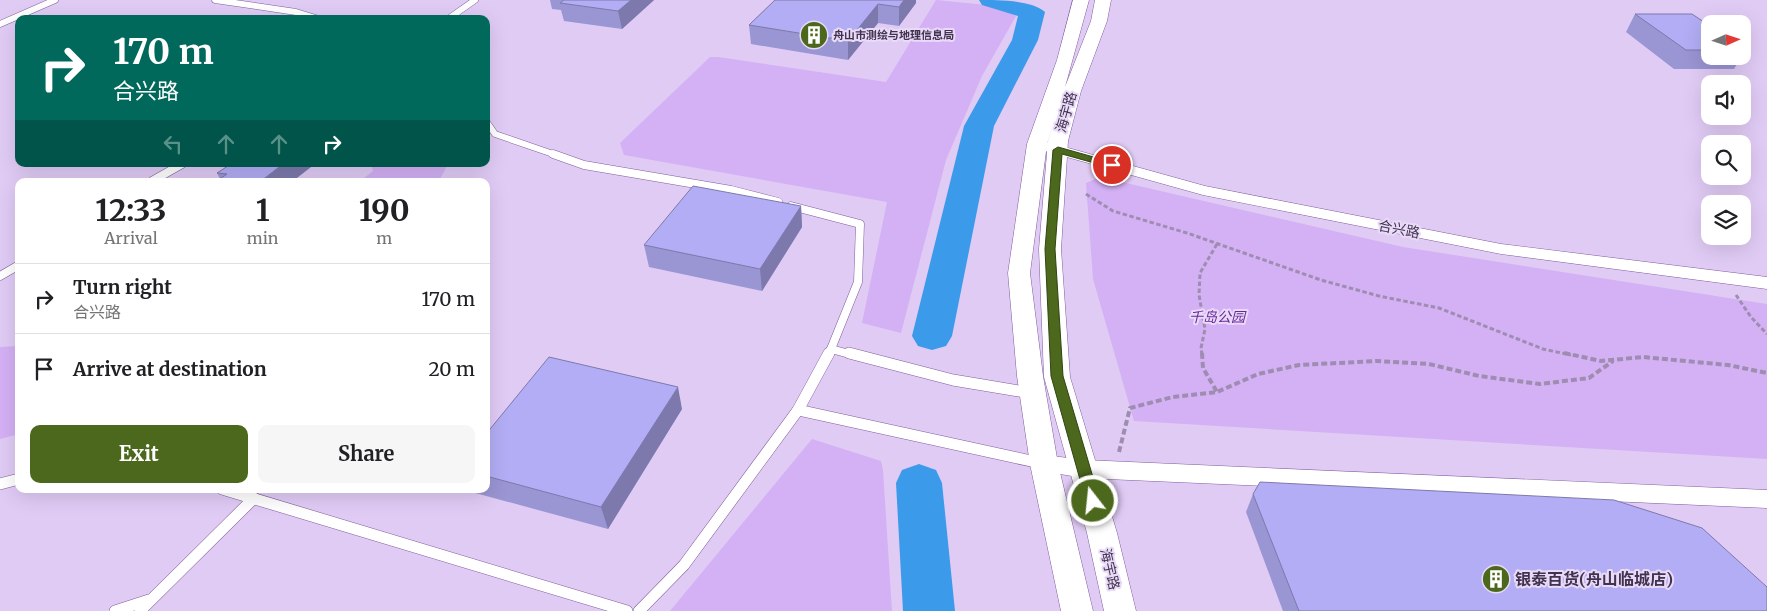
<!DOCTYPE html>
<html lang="en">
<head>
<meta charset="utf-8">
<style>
	body { margin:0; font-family:Merriweather,"Noto Sans SC",serif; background:#f6f6f6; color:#202124; height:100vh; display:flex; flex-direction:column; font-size:19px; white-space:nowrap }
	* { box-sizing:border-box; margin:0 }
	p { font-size:16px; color:#757577 }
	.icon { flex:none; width:28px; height:28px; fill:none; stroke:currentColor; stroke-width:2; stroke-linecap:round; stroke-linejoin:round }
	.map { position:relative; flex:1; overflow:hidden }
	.panel { position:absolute; left:15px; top:178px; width:475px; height:315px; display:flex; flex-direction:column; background:#fff; border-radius:10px; box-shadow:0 5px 20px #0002 }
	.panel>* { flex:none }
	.top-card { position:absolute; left:15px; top:15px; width:475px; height:152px; border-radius:10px; box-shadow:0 5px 20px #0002; background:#00695c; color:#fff; overflow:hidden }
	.needle { width:32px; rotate:87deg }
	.buttons { position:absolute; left:1701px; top:15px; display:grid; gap:10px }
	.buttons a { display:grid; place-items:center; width:50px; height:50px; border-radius:10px; background:#fff; box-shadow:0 5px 20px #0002; font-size:25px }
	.pin { position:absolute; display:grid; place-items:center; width:42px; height:42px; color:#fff; margin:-21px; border:2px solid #fff; border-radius:50%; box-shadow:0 1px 5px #0007 }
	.me { position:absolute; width:55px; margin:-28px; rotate:344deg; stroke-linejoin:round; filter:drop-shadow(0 0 4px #0008) }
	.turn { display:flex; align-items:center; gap:18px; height:105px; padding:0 15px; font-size:22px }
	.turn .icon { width:65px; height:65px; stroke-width:2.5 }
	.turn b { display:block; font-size:35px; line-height:42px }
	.lanes { display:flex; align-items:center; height:48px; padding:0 15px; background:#0003; justify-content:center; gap:25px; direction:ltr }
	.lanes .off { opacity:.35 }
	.eta { display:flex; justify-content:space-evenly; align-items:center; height:85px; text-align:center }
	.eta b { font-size:30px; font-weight:700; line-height:35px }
	.cta { display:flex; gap:10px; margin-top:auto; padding:10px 15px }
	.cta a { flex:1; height:58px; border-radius:10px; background:#4c681c; color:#fff; font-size:20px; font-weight:700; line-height:58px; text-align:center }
	.cta a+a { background:#f6f6f6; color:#202124 }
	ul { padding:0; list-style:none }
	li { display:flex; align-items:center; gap:15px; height:70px; padding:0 15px; border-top:1px solid #e0e0e0 }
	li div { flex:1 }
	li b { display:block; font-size:19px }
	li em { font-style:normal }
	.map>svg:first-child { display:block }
	.green { fill:#d4b0f5 }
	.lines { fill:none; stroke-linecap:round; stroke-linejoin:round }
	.river { fill:#3c9aea; fill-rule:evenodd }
	.service-far2-casing { stroke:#805e9e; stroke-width:7 }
	.service-far1-casing { stroke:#805e9e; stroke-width:9 }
	.service-casing { stroke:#805e9e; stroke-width:12 }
	.minor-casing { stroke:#805e9e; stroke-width:1 }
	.tertiary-casing { stroke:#805e9e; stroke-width:1 }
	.path-far1 { stroke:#9f8db1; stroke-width:3; stroke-dasharray:4.5 2.5; stroke-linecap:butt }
	.path { stroke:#9f8db1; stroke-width:4; stroke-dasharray:6 3; stroke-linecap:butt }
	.service-far2 { stroke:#fff; stroke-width:6 }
	.service-far1 { stroke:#fff; stroke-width:8 }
	.service { stroke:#fff; stroke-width:11 }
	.minor { fill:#fff; fill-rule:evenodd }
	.tertiary { fill:#fff; fill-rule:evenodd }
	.wall { fill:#9a95d3 }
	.shaded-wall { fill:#7d79ac }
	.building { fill:#b3adf5; stroke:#7d79ac }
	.route { fill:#4c681c; stroke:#314412 }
	.labels { text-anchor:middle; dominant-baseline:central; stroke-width:4; stroke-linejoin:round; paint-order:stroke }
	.far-poi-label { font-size:11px; font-weight:bold; fill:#41334f; stroke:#e9dbf8; text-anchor:start }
	.street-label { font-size:14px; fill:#41334f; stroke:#e9dbf8 }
	.park-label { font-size:14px; font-style:italic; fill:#6c279a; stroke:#e9dbf8 }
	.near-poi-label { font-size:16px; font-weight:bold; fill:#41334f; stroke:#e9dbf8; text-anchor:start }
</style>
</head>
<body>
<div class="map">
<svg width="1767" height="611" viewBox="0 0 1767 611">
	<rect width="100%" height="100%" fill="#e0cbf5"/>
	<g class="green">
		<path d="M 936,0 L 1006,7 L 1016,16 L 982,76 L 946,160 L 901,333 L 862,323 L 887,202 L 624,155 L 620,143 L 710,57 L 718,57 L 886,82 Z"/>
		<path d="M 371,164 L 448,164 L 439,181 L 360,181 L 373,171 Z"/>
		<path d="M 1100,177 L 1403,247 L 1767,304 L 1767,459 L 1134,421 L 1093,279 L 1086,183 Z"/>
		<path d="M 19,346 L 19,434 L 0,439 L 0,347 Z"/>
		<path d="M 812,439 L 881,461 L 883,470 L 892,611 L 670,611 Z"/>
	</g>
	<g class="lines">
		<g class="river">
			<path d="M 979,0 C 998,0 1032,0 1045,12 L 1038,40 L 994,126 L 952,336 L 946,346 L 932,350 L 918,346 L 912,336 L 964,126 L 1012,40 L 1018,16 L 982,5 Z"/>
			<path d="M 919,464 L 936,470 L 942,483 L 955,611 L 903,611 L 896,483 L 902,470 Z"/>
		</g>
		<defs>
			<g id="service-far2">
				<path d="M 215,0 L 296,12 L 319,19"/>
				<path d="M 448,19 L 475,0"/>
				<path d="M 0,24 L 55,0"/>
				<path d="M 486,121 L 495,134 L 556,155"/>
			</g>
			<g id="service-far1">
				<path d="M 553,154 L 584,165 L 731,190 L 778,202"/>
				<path d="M 152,181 L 182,164"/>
				<path d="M 791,206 L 860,224 L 858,282 L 831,349 L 853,355"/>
				<path d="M 0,276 L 19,265"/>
				<path d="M 828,355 L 831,349"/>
			</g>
			<g id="service">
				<path d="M 849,353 L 953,380 L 1031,393"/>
				<path d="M 798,410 L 1040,463"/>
				<path d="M 0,484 L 19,479"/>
				<path d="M 222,489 L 627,611"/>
				<path d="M 115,611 L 149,600"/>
				<path d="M 140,611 L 254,498"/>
				<path d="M 639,611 L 684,565 L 798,410 L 829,353"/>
			</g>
			<g id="minor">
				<path d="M 1043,141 L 1205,186 L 1501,244 L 1767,277 L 1767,289 L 1501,254 L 1203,195 L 1038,149 L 1035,146 L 1038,143 Z"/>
				<path d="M 1044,455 L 1084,460 L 1767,490 L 1767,508 L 1084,478 L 1036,470 L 1033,464 L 1036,458 Z"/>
			</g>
			<path id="tertiary" d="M 1073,0 L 1089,0 L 1065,87 L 1091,21 L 1095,0 L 1111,0 L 1107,21 L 1081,91 L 1068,141 L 1061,249 L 1070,377 L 1117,533 L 1136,611 L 1104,611 L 1087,533 L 1044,377 L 1039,249 L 1048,141 L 1059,105 L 1047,144 L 1030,273 L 1043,376 L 1058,464 L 1093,611 L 1061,611 L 1030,464 L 1017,376 L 1008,273 L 1027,144 L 1057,60 Z"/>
		</defs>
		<use href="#service-far2" class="service-far2-casing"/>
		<use href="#service-far1" class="service-far1-casing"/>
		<use href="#service" class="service-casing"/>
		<use href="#minor" class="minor-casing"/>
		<use href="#tertiary" class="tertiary-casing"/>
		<g class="path-far1">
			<path d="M 1086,194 L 1113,211 L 1187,233 L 1321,280 L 1379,296 L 1439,308 L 1543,349 L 1571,355"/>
			<path d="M 1736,295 L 1751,317 L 1767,334"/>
			<path d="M 1202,355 L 1201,348 L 1205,329 L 1199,295 L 1200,273 L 1217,244"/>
		</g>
		<g class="path">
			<path d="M 1202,353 L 1203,368 L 1217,392"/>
			<path d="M 1564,353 L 1601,361 L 1643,357 L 1728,365 L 1767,373"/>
			<path d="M 1119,452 L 1130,408 L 1173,397 L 1217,392 L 1258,374 L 1299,365 L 1377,361 L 1429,364 L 1479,376 L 1540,384 L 1589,378 L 1613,361"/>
		</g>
		<use href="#service-far2" class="service-far2"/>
		<use href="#service-far1" class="service-far1"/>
		<use href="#service" class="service"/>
		<use href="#minor" class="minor"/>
		<use href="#tertiary" class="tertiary"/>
	</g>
	<g class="wall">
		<path d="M 550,0 L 654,0 L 622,29 L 564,21 L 561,10 L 552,9 Z"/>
		<path d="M 775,0 L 916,3 L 899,26 L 878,23 L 848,60 L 751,44 L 749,25 Z"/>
		<path d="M 1635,14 L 1710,26 L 1710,56 L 1742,56 L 1734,69 L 1674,69 L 1626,32 Z"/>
		<path d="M 1742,47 L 1746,50 L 1742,56 Z"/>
		<path d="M 315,164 L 220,179 L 217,173 Z"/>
		<path d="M 801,206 L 802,227 L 762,291 L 649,267 L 644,245 Z"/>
		<path d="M 682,409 L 608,529 L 468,491 L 467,489 L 486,489 L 486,434 Z"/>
		<path d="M 1253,494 L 1767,611 L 1283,611 L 1246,512 Z"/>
	</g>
	<g class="shaded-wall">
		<path d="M 631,0 L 654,0 L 622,29 L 618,11 Z"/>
		<path d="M 904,0 L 916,0 L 916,3 L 899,26 L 899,7 Z"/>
		<path d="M 878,4 L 878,23 L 848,60 L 848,41 Z"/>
		<path d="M 283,164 L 315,164 L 293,181 L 261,181 Z"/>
		<path d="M 801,206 L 802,227 L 762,291 L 760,269 Z"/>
		<path d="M 678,387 L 682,409 L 608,529 L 601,507 Z"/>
	</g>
	<g class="building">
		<path d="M 564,0 L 631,0 L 618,11 L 560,3 Z"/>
		<path d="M 775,0 L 904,0 L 899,7 L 878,4 L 848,41 L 749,25 Z"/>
		<path d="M 1635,14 L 1692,14 L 1710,26 L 1710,50 L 1686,50 Z"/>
		<path d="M 231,164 L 283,164 L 261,181 L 217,181 L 227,174 L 217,173 Z"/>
		<path d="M 693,186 L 801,206 L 760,269 L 644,245 Z"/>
		<path d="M 549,357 L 678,387 L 601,507 L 486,476 L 486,434 Z"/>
		<path d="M 1260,482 L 1614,500 L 1702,528 L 1767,587 L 1767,611 L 1299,611 L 1253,494 Z"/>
	</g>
	<path class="route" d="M 1058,147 L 1115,163 L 1117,165 L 1112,168 L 1062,154 L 1055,249 L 1063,376 L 1100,501 L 1098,505 L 1093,507 L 1088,505 L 1086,501 L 1051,376 L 1045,249 L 1053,150 Z"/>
	<defs>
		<symbol id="building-disc" viewBox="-11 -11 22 22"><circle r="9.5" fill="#4c681c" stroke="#e9dbf8"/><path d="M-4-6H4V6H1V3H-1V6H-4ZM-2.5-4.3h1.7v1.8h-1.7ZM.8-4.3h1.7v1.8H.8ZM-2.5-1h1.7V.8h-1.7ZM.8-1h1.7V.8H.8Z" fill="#fff"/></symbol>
	</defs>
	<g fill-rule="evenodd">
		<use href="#building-disc" x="798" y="19" width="32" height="32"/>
		<use href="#building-disc" x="1480" y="563" width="32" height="32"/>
	</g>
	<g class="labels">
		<g class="far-poi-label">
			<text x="833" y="35">舟山市测绘与地理信息局</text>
		</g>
		<g class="street-label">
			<text transform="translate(1066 112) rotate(-74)">海宇路</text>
			<text transform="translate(1399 229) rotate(11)">合兴路</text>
			<text transform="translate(1110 569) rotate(77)">海宇路</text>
		</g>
		<g class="park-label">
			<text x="1217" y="317">千岛公园</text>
		</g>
		<g class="near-poi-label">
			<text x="1515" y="579">银泰百货(舟山临城店)</text>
		</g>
	</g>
</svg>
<div class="buttons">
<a><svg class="needle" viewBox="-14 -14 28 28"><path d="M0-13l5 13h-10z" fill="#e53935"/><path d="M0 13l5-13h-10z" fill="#757577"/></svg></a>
<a><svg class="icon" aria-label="sound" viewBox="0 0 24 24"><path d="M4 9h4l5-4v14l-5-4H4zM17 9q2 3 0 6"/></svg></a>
<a><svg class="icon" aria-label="search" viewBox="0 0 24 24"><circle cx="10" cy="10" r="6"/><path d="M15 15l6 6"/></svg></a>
<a><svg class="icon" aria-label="layers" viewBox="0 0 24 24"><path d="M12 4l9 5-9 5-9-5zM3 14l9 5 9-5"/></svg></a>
</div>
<div class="pin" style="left:1112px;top:165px;background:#d93025"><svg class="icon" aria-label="arrive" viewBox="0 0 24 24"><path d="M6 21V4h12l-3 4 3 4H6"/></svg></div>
<svg class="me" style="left:1093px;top:501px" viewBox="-20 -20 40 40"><circle r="17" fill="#4c681c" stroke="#fff" stroke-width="3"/><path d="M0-11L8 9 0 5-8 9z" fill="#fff"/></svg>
<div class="top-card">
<div class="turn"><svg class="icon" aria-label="right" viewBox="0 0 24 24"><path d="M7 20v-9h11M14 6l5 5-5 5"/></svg><div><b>170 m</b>合兴路</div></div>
<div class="lanes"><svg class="icon off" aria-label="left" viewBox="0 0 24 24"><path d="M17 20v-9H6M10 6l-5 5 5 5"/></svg><svg class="icon off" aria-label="ahead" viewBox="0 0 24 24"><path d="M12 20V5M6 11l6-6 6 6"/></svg><svg class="icon off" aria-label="ahead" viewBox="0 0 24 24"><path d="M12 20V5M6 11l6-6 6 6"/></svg><svg class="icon" aria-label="right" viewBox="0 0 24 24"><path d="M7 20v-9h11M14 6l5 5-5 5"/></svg></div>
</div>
<section class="panel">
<div class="eta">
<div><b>12:33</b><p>Arrival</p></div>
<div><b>1</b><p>min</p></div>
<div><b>190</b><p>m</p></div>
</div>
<ul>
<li><svg class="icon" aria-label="right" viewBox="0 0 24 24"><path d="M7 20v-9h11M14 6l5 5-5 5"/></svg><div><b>Turn right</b><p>合兴路</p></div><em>170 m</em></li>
<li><svg class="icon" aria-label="arrive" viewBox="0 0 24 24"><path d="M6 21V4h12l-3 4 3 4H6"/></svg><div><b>Arrive at destination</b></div><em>20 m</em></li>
</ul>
<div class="cta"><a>Exit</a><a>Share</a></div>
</section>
</div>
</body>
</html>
